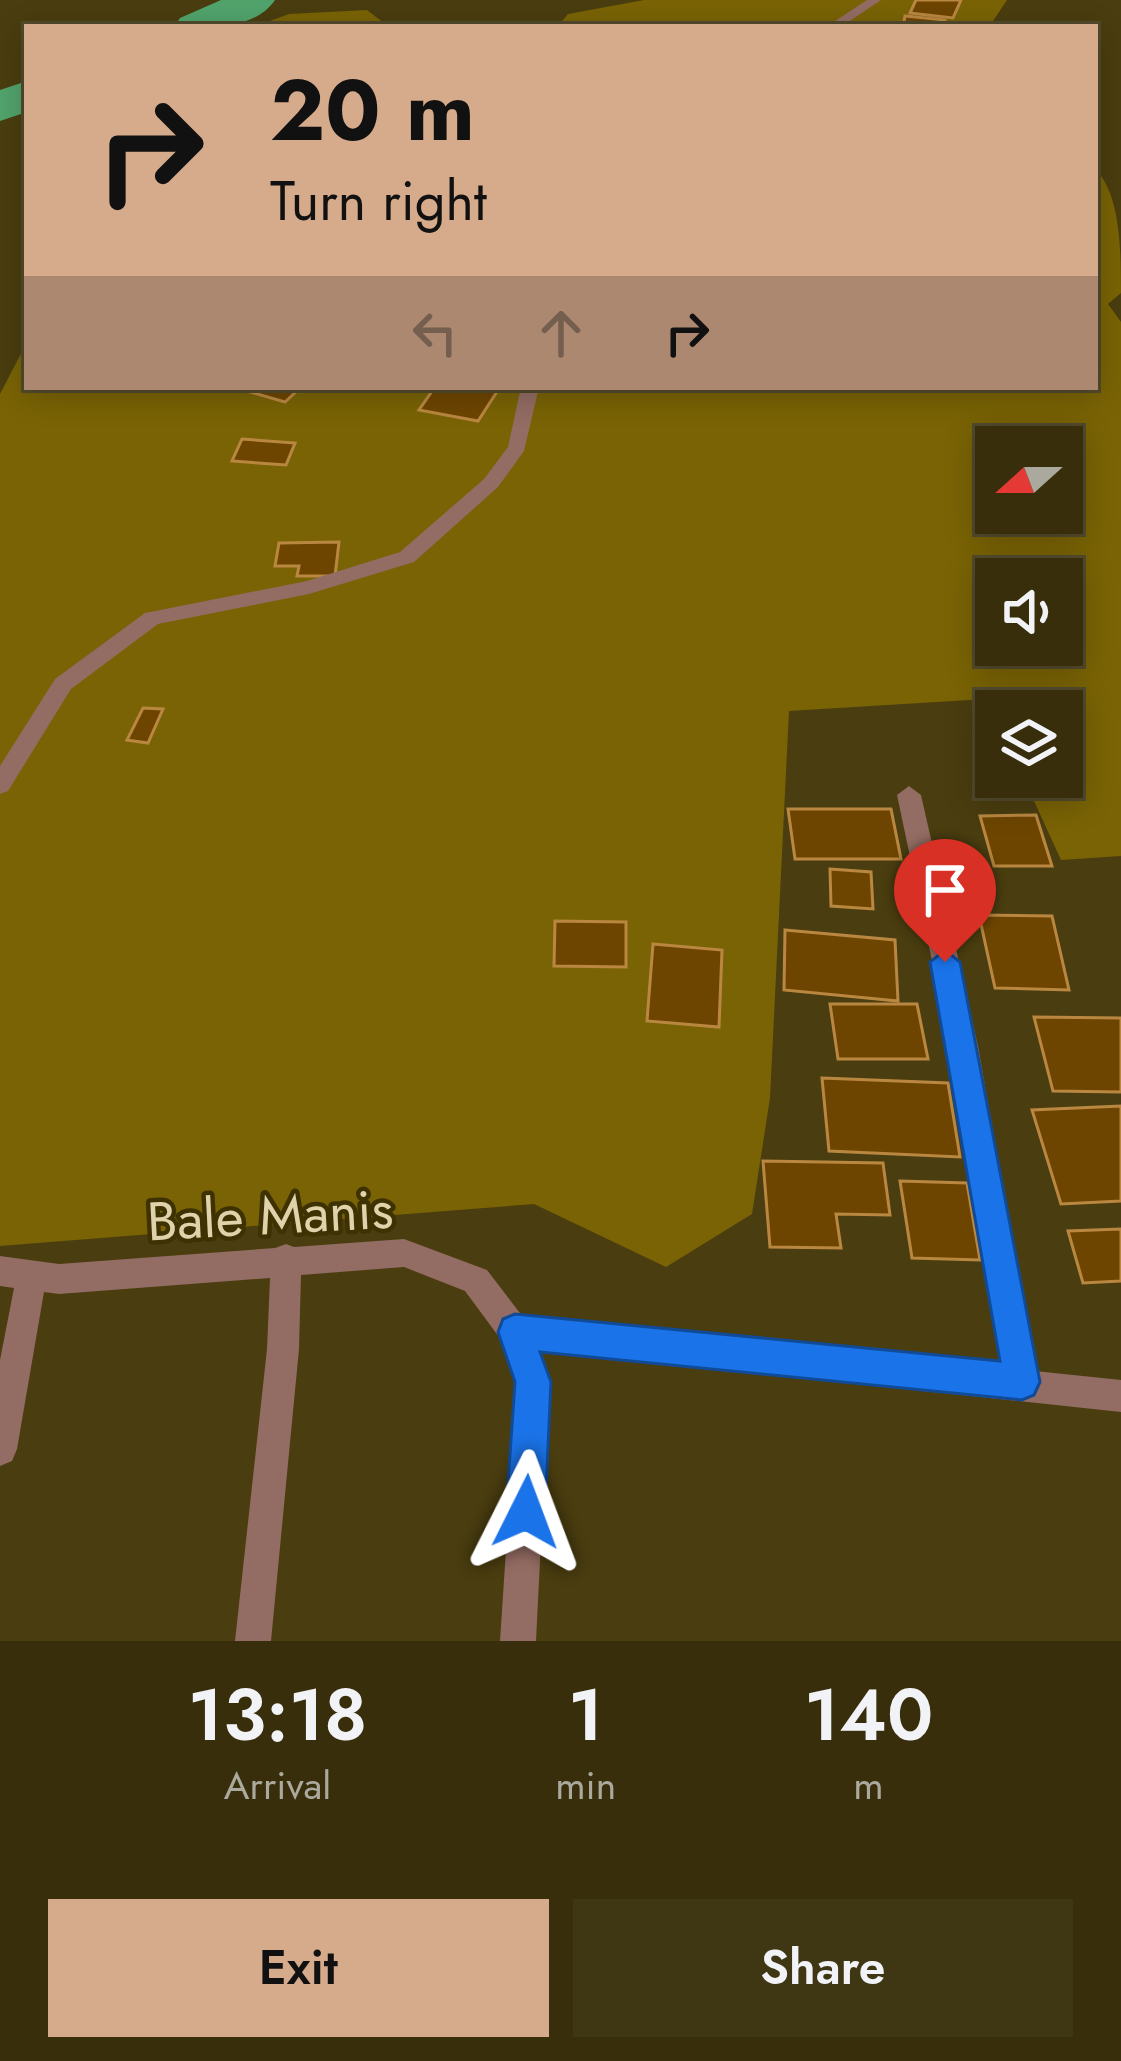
<!DOCTYPE html>
<html lang="en">
<head>
<meta charset="utf-8">
<style>
	body { margin:0; font-family:Jost,sans-serif; background:#3f3614; color:#f1f3f6; height:100vh; display:flex; flex-direction:column; font-size:45px; white-space:nowrap }
	* { box-sizing:border-box; margin:0 }
	p { font-size:39px; color:#aba89d }
	.icon { flex:none; width:66px; height:66px; fill:none; stroke:currentColor; stroke-width:2; stroke-linecap:round; stroke-linejoin:round }
	.map { position:relative; height:1641px; overflow:hidden }
	.drawer { display:flex; flex-direction:column; background:#382e0b; flex:1 }
	.drawer>* { flex:none }
	.hud { position:absolute; left:24px; top:24px; width:1074px; height:366px; border-radius:0px; box-shadow:0 6px 30px #0003,0 0 0 3px #524a2c; background:#d6ab8b; color:#111; overflow:hidden }
	.needle { width:78px; rotate:249deg }
	.fabs { position:absolute; left:975px; top:426px; display:grid; gap:24px }
	.fabs a { display:grid; place-items:center; width:108px; height:108px; border-radius:0px; background:#382e0b; box-shadow:0 6px 30px #0003,0 0 0 3px #524a2c; font-size:60px }
	.pin { position:absolute; display:grid; place-items:center; width:102px; height:102px; color:#fff; margin:-123px -51px; border-radius:50% 50% 50% 0; rotate:-45deg; box-shadow:0 0 12px #0007 }
	.pin .icon { rotate:45deg }
	.me { position:absolute; width:132px; margin:-66px; rotate:3deg; stroke-linejoin:round; filter:drop-shadow(0 0 9px #0008) }
	.turn { display:flex; align-items:center; gap:42px; height:252px; padding:0 48px; font-size:54px }
	.turn .icon { width:156px; height:156px; stroke-width:2.5 }
	.turn b { display:block; font-size:84px; line-height:102px }
	.lanes { display:flex; align-items:center; height:114px; padding:0 48px; background:#0003; justify-content:center; gap:60px; direction:ltr }
	.lanes .off { opacity:.35 }
	.eta { display:flex; justify-content:space-evenly; align-items:center; height:204px; text-align:center }
	.eta b { font-size:72px; font-weight:600; line-height:84px }
	.action { display:flex; gap:24px; margin-top:auto; padding:24px 48px }
	.action a { flex:1; height:138px; border-radius:0px; background:#d6ab8b; color:#111; font-size:48px; font-weight:600; line-height:138px; text-align:center }
	.action a+a { background:#3f3614; color:#f1f3f6 }
	.map>svg:first-child { display:block }
	.green { fill:#796305; fill-rule:evenodd }
	.lines { fill:none; stroke-linecap:round; stroke-linejoin:round }
	.river { fill:#51a36c; fill-rule:evenodd }
	.building { fill:#6d4500; stroke:#ba8740; stroke-width:3 }
	.minor { fill:#936c63; fill-rule:evenodd }
	.route { fill:#1a73e8; stroke:#114b97; stroke-width:3 }
	.labels { text-anchor:middle; dominant-baseline:central; stroke-width:9; stroke-linejoin:round; paint-order:stroke }
	.near-street-label { font-size:54px; fill:#e0d3ac; stroke:#3f3202 }
</style>
</head>
<body>
<div class="map">
<svg width="1121" height="1641" viewBox="0 0 1121 1641">
	<rect width="100%" height="100%" fill="#4a3d0f"/>
	<g class="green">
		<path d="M 644,0 L 1007,0 L 989,27 L 557,27 L 568,14 Z"/>
		<path d="M 367,10 L 389,27 L 253,27 L 289,14 Z"/>
		<path d="M 1095,169 C 1121,194 1121,253 1121,293 L 1108,304 L 1121,322 L 1121,856 L 1061,860 L 1023,777 L 1062,777 L 1062,711 L 996,711 L 996,719 L 986,699 L 789,711 L 770,1098 L 752,1214 L 666,1267 L 534,1204 L 0,1246 L 0,394 L 27,342 L 27,387 L 1095,387 ZM 996,447 L 1062,447 L 1062,513 L 996,513 ZM 996,579 L 1062,579 L 1062,645 L 996,645 Z"/>
	</g>
	<g class="lines">
		<g class="river">
			<path d="M 221,0 L 275,0 C 254,31 207,27 174,27 L 180,18 Z"/>
			<path d="M 27,81 L 27,112 L 0,121 L 0,90 Z"/>
		</g>
	</g>
	<g class="building">
		<path d="M 916,0 L 961,0 L 953,18 L 910,13 Z"/>
		<path d="M 905,16 L 945,20 L 944,27 L 903,27 Z"/>
		<path d="M 251,387 L 301,387 L 285,402 L 247,391 Z"/>
		<path d="M 435,387 L 500,387 L 478,421 L 419,410 Z"/>
		<path d="M 242,439 L 295,443 L 286,465 L 232,461 Z"/>
		<path d="M 339,542 L 335,576 L 297,576 L 299,566 L 275,566 L 279,543 Z"/>
		<path d="M 143,708 L 163,709 L 148,743 L 127,740 Z"/>
		<path d="M 788,809 L 891,809 L 901,859 L 795,859 Z"/>
		<path d="M 1036,815 L 1052,866 L 994,866 L 980,816 Z"/>
		<path d="M 830,869 L 871,872 L 873,909 L 831,906 Z"/>
		<path d="M 979,915 L 1052,916 L 1069,990 L 995,988 Z"/>
		<path d="M 555,921 L 626,922 L 626,967 L 554,966 Z"/>
		<path d="M 785,930 L 895,940 L 898,1001 L 784,990 Z"/>
		<path d="M 653,944 L 722,950 L 719,1027 L 647,1021 Z"/>
		<path d="M 830,1004 L 917,1004 L 928,1059 L 838,1059 Z"/>
		<path d="M 1034,1017 L 1121,1018 L 1121,1092 L 1053,1091 Z"/>
		<path d="M 822,1078 L 948,1083 L 960,1157 L 829,1151 Z"/>
		<path d="M 1121,1106 L 1121,1201 L 1061,1204 L 1032,1110 Z"/>
		<path d="M 763,1161 L 883,1163 L 890,1215 L 836,1214 L 841,1248 L 770,1247 Z"/>
		<path d="M 900,1181 L 967,1183 L 980,1260 L 912,1258 Z"/>
		<path d="M 1121,1229 L 1121,1281 L 1083,1283 L 1068,1231 Z"/>
	</g>
	<g class="lines">
		<g class="minor">
			<path d="M 867,0 L 881,0 L 841,27 L 826,27 Z"/>
			<path d="M 521,387 L 539,387 L 524,451 L 498,487 L 414,562 L 309,594 L 158,624 L 71,689 L 8,791 L 0,794 L 0,766 L 55,679 L 145,613 L 307,581 L 400,552 L 484,479 L 508,447 Z"/>
			<path d="M 909,786 L 921,795 L 978,1046 L 1035,1371 L 1121,1380 L 1121,1412 L 537,1350 L 549,1382 L 536,1641 L 500,1641 L 517,1382 L 502,1341 L 465,1291 L 404,1267 L 301,1275 L 299,1349 L 271,1641 L 235,1641 L 267,1349 L 270,1278 L 59,1294 L 44,1292 L 17,1449 L 12,1461 L 0,1466 L 0,1360 L 14,1288 L 0,1286 L 0,1256 L 59,1264 L 275,1248 L 286,1244 L 294,1247 L 404,1239 L 487,1270 L 523,1317 L 1003,1367 L 950,1046 L 897,795 Z"/>
		</g>
	</g>
	<path class="route" d="M 945,950 L 960,962 L 1040,1382 L 1034,1395 L 1022,1400 L 540,1352 L 551,1382 L 545,1512 L 539,1525 L 526,1531 L 512,1525 L 506,1512 L 515,1382 L 498,1332 L 503,1319 L 515,1314 L 1000,1361 L 930,962 Z"/>
	<g class="labels">
		<g class="near-street-label">
			<text transform="translate(270 1215) rotate(-3)">Bale Manis</text>
		</g>
	</g>
</svg>
<div class="fabs">
<a><svg class="needle" viewBox="-14 -14 28 28"><path d="M0-13l5 13h-10z" fill="#e53935"/><path d="M0 13l5-13h-10z" fill="#aba89d"/></svg></a>
<a><svg class="icon" aria-label="sound" viewBox="0 0 24 24"><path d="M4 9h4l5-4v14l-5-4H4zM17 9q2 3 0 6"/></svg></a>
<a><svg class="icon" aria-label="layers" viewBox="0 0 24 24"><path d="M12 4l9 5-9 5-9-5zM3 14l9 5 9-5"/></svg></a>
</div>
<div class="pin" style="left:945px;top:962px;background:#d93025"><svg class="icon" aria-label="arrive" viewBox="0 0 24 24"><path d="M6 21V4h12l-3 4 3 4H6"/></svg></div>
<svg class="me" style="left:526px;top:1512px" viewBox="-20 -20 40 40"><path d="M0-17L14 15 0 8-14 15z" fill="#1a73e8" stroke="#fff" stroke-width="4"/></svg>
<div class="hud">
<div class="turn"><svg class="icon" aria-label="right" viewBox="0 0 24 24"><path d="M7 20v-9h11M14 6l5 5-5 5"/></svg><div><b>20 m</b>Turn right</div></div>
<div class="lanes"><svg class="icon off" aria-label="left" viewBox="0 0 24 24"><path d="M17 20v-9H6M10 6l-5 5 5 5"/></svg><svg class="icon off" aria-label="ahead" viewBox="0 0 24 24"><path d="M12 20V5M6 11l6-6 6 6"/></svg><svg class="icon" aria-label="right" viewBox="0 0 24 24"><path d="M7 20v-9h11M14 6l5 5-5 5"/></svg></div>
</div>
</div>
<section class="drawer">
<div class="eta">
<div><b>13:18</b><p>Arrival</p></div>
<div><b>1</b><p>min</p></div>
<div><b>140</b><p>m</p></div>
</div>
<div class="action"><a>Exit</a><a>Share</a></div>
</section>
</body>
</html>
